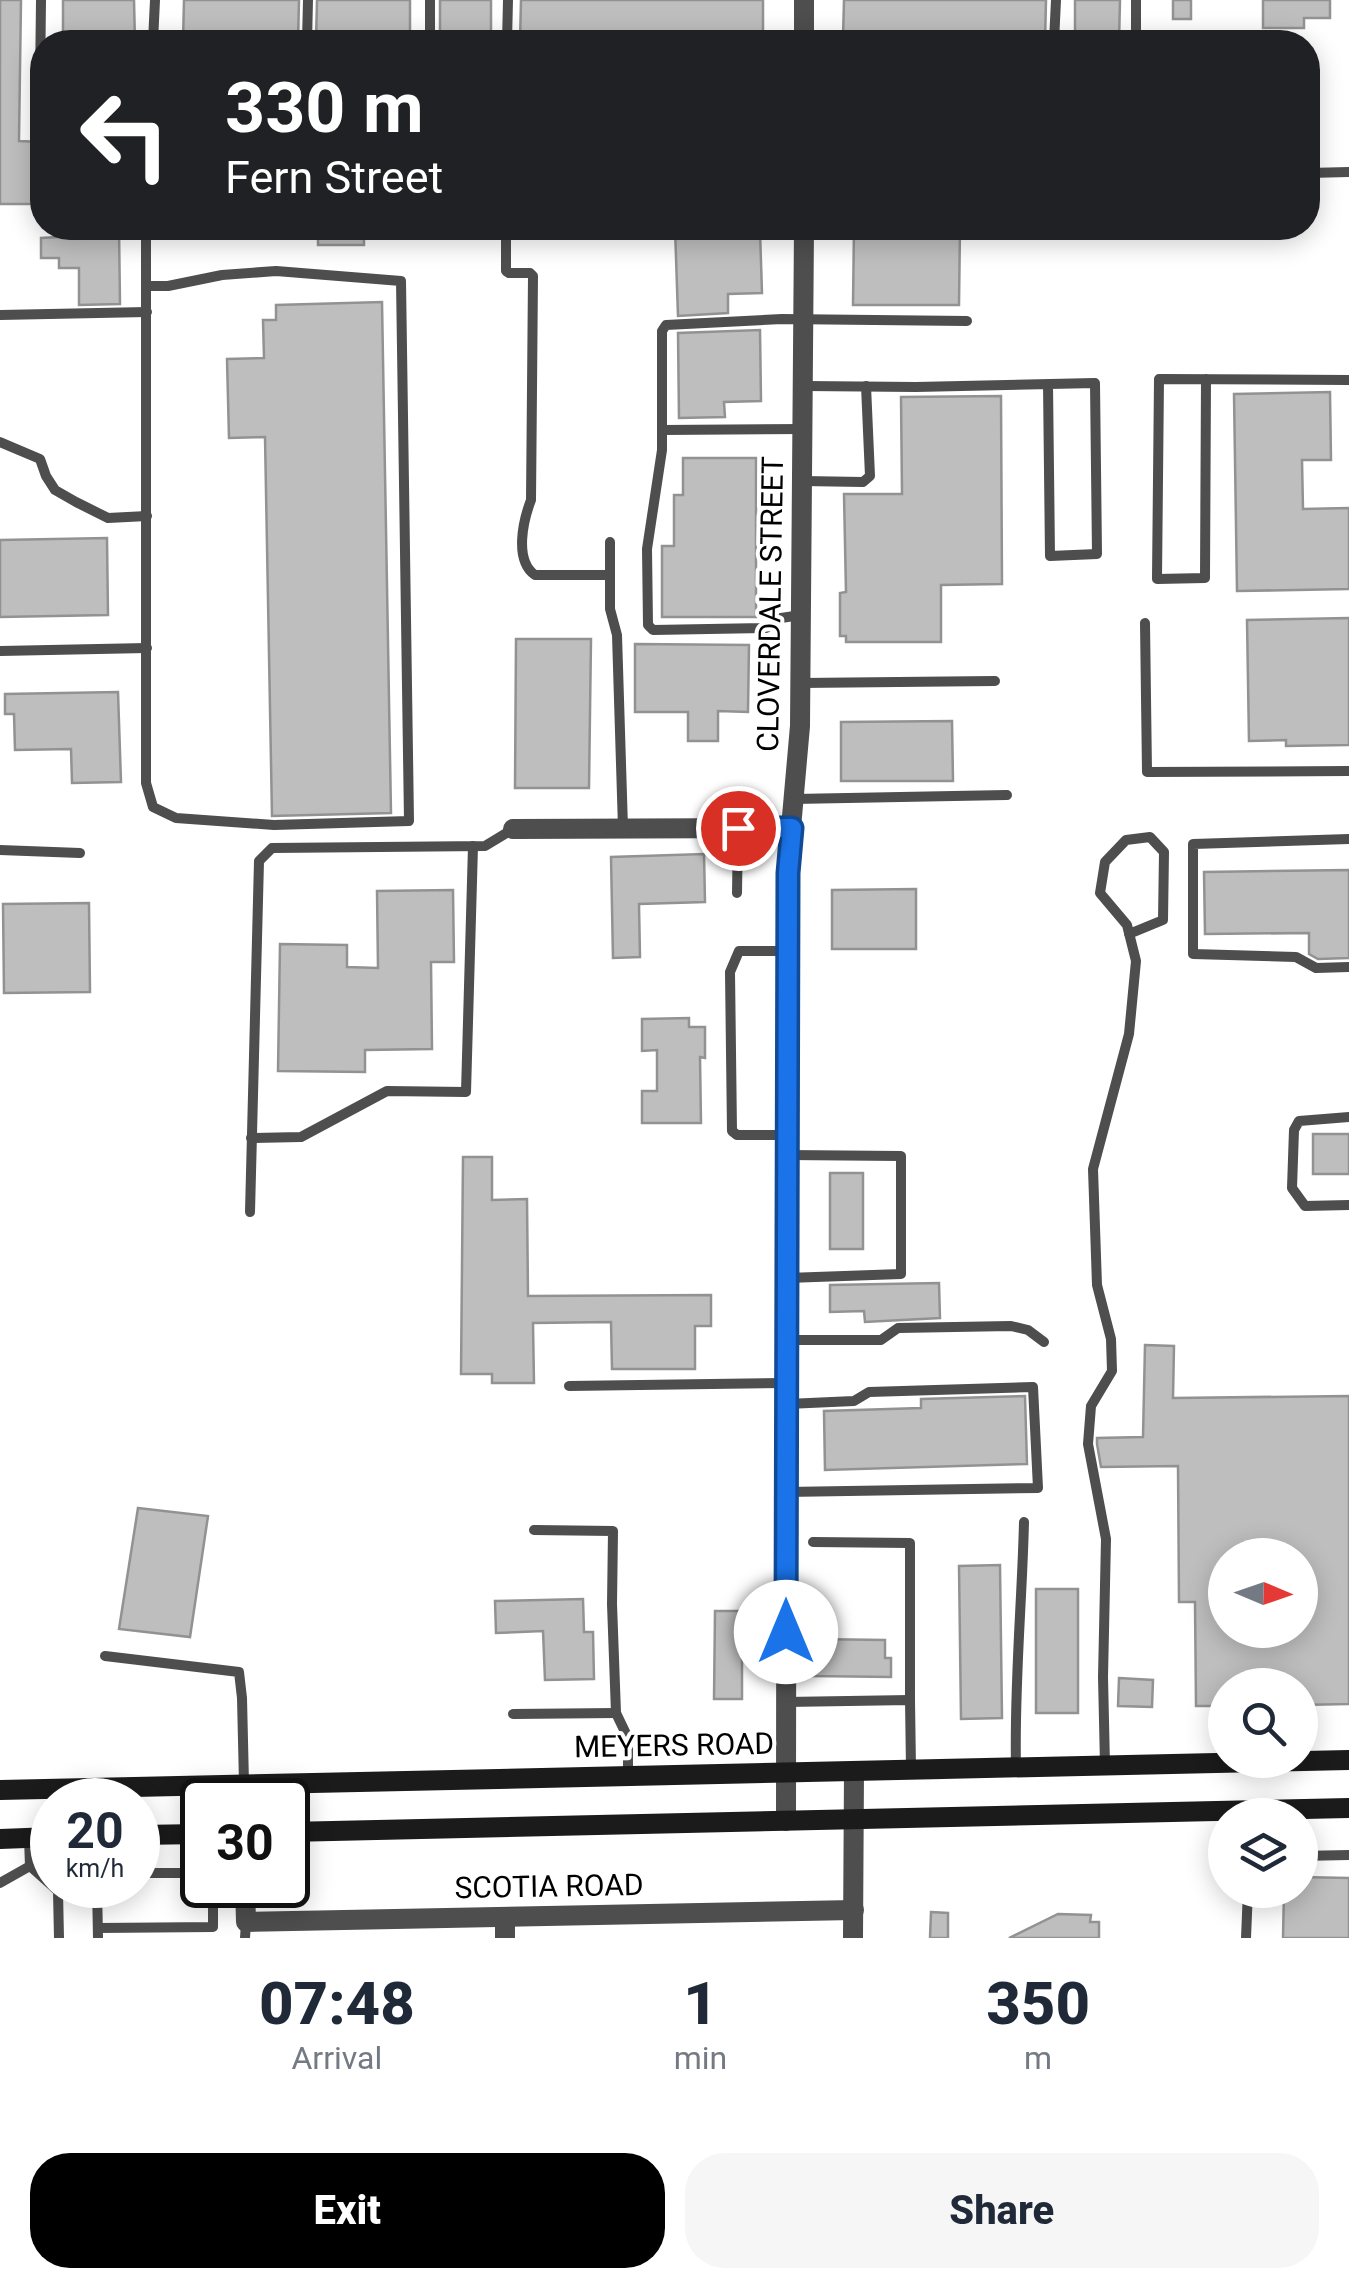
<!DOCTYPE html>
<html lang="en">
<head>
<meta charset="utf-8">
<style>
	body { margin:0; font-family:Roboto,sans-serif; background:#f6f6f7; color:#1f2937; height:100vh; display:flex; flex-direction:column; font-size:38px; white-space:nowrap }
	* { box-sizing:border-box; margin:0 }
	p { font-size:32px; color:#747a83 }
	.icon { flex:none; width:55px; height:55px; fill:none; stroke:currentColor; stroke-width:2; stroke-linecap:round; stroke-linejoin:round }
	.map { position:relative; height:1938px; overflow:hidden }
	.sheet { display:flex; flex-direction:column; background:#fff; flex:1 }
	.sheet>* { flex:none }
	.guide { position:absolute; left:30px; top:30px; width:1290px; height:210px; border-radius:40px; box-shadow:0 5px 25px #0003; background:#202124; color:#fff; overflow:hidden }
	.needle { width:65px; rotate:92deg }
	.buttons { position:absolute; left:1208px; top:1538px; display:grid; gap:20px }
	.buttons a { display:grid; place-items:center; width:110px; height:110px; border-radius:50%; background:#fff; box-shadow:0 5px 25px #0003; font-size:50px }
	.speed { position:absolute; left:30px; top:1778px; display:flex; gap:20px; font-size:50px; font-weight:700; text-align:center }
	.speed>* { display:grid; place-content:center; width:130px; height:130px; border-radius:50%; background:#fff; box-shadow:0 5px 25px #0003; line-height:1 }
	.speed small { font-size:25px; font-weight:400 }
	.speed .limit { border:5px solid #111; border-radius:15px; background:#fff; color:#111 }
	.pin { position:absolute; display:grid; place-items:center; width:85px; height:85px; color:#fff; margin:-42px; border:5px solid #fff; border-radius:50%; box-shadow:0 2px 10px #0007 }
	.me { position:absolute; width:110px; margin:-55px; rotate:0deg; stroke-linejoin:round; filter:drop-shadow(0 0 8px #0008) }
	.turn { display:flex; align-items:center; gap:35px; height:210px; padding:0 30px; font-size:45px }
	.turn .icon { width:130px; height:130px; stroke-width:2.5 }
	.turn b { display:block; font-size:70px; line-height:85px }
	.eta { display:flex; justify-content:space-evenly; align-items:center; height:170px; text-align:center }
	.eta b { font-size:60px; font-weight:800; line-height:70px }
	.primary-button { display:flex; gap:20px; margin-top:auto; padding:20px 30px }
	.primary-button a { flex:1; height:115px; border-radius:40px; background:#000; color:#fff; font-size:40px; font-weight:800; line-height:115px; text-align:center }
	.primary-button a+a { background:#f6f6f7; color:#1f2937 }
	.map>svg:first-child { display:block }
	.building { fill:#bebebe; stroke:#929292; stroke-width:2.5; fill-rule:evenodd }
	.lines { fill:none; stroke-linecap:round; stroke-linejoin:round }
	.lane { stroke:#4e4e4e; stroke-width:10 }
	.street { stroke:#4e4e4e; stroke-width:20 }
	.secondary { stroke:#1b1b1b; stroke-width:20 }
	.route-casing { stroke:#114b97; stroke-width:25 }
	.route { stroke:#1a73e8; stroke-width:18 }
	.labels { text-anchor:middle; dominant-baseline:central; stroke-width:8; stroke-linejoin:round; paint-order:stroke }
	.street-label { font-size:30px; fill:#000; stroke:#fff }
</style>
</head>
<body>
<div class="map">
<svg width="1349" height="1938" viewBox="0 0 1349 1938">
	<rect width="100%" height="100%" fill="#fff"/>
	<g class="building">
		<path d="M 0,0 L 21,0 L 19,141 L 42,142 L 42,204 L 0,204 Z"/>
		<path d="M 63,0 L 134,0 L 135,42 L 63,42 Z"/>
		<path d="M 184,0 L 299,0 L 298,42 L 183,42 Z"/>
		<path d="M 317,0 L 410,0 L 410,42 L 316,42 Z"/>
		<rect x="440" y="0" width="51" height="42"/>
		<path d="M 521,0 L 763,0 L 763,42 L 520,42 Z"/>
		<path d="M 844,0 L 1046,0 L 1045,42 L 1001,42 L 1001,33 L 843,38 Z"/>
		<path d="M 1075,0 L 1120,0 L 1119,42 L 1075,42 Z"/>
		<rect x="1173" y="0" width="18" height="19"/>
		<path d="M 1263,0 L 1330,0 L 1330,18 L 1304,18 L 1304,28 L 1263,28 Z"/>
		<path d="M 79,228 L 119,228 L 120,304 L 79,305 L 79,268 L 59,268 L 59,258 L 41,258 L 41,238 L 57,237 L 57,231 L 79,231 Z"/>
		<rect x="318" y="228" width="46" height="17"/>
		<path d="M 675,228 L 726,228 L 726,232 L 760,231 L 762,293 L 728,294 L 728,313 L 678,316 Z"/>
		<path d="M 854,228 L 960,228 L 959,305 L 853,305 Z"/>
		<path d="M 382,302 L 391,813 L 272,816 L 265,437 L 229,438 L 227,359 L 264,358 L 263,320 L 276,320 L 276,305 Z"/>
		<path d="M 760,330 L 761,401 L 724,402 L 725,417 L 679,418 L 678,333 Z"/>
		<path d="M 1330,392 L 1331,460 L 1302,460 L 1303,509 L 1349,508 L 1349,589 L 1237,591 L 1234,394 Z"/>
		<path d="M 1001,396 L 1002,584 L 941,585 L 941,642 L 846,642 L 846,636 L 840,636 L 840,593 L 846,592 L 844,494 L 902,494 L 901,397 Z"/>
		<path d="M 683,458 L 756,458 L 756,617 L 662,617 L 662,546 L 674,546 L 674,495 L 683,495 Z"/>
		<path d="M 107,538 L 108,615 L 0,617 L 0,540 Z"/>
		<path d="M 1349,618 L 1349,745 L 1286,746 L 1286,740 L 1249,741 L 1247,620 Z"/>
		<path d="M 516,639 L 591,639 L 589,788 L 515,788 Z"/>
		<path d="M 635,644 L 749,645 L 748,712 L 718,711 L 718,741 L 688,741 L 688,712 L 635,712 Z"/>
		<path d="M 118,692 L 121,782 L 72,783 L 71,749 L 15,750 L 14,714 L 5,714 L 5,694 Z"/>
		<path d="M 952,721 L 953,781 L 841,781 L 841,722 Z"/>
		<path d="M 704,854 L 705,902 L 639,904 L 640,957 L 613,958 L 611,857 Z"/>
		<path d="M 1349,870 L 1349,958 L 1318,959 L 1309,954 L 1309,933 L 1205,934 L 1204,872 Z"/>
		<path d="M 916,889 L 916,949 L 832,949 L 832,890 Z"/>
		<path d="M 453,890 L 454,962 L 431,962 L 432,1049 L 365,1050 L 365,1072 L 278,1071 L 280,944 L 347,945 L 347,967 L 378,968 L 377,891 Z"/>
		<path d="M 89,903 L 90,992 L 4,993 L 3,904 Z"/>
		<path d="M 689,1018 L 689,1027 L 705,1027 L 705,1058 L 700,1057 L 701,1123 L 642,1123 L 642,1091 L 657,1091 L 657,1050 L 642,1051 L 642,1019 Z"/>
		<rect x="1313" y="1134" width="36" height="40"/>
		<path d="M 463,1157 L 492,1157 L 492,1200 L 527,1199 L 528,1296 L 711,1295 L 711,1326 L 695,1326 L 695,1369 L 612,1369 L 611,1322 L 533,1323 L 534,1383 L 492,1383 L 492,1374 L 461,1374 Z"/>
		<rect x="830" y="1173" width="33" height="76"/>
		<path d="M 939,1283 L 940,1318 L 865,1322 L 864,1311 L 830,1312 L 830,1285 Z"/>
		<path d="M 1145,1345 L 1174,1346 L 1173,1398 L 1349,1396 L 1349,1704 L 1300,1705 L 1300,1685 L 1225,1685 L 1225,1706 L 1196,1706 L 1195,1602 L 1179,1602 L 1178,1466 L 1101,1467 L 1097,1444 L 1097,1438 L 1143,1437 ZM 1225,1555 L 1300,1555 L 1300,1630 L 1225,1630 Z"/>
		<path d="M 1025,1396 L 1027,1464 L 825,1470 L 824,1411 L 921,1408 L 921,1399 Z"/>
		<path d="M 138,1508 L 208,1516 L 190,1637 L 119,1629 Z"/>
		<path d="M 1000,1565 L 1002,1718 L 961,1719 L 959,1566 Z"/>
		<rect x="1036" y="1589" width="42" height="124"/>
		<path d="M 583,1599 L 584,1632 L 593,1632 L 594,1679 L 545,1680 L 543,1631 L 496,1633 L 495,1601 Z"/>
		<path d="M 715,1611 L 742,1611 L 742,1699 L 714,1699 Z"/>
		<path d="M 812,1639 L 885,1640 L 885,1658 L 891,1658 L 891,1677 L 812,1676 Z"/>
		<path d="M 1119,1678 L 1153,1680 L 1152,1707 L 1118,1706 Z"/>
		<path d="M 1300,1877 L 1349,1878 L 1349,1938 L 1283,1938 L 1284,1890 L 1300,1890 Z"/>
		<path d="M 931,1912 L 948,1913 L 948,1938 L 930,1938 Z"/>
		<path d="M 1058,1914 L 1091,1915 L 1090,1922 L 1099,1922 L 1099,1938 L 1009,1938 Z"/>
	</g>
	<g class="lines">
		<g class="lane">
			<path d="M 1136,0 L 1136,42"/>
			<path d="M 153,42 L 155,0"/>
			<path d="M 307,42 L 308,0"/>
			<path d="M 430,42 L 430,0"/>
			<path d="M 507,42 L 508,0"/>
			<path d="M 1054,42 L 1056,0"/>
			<path d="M 40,84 L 41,0"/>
			<path d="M 1308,173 L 1349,172"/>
			<path d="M 146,228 L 146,783 L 153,807 L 176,818 L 274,825 L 409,821 L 401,281 L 276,271 L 222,275 L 168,286 L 147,286"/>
			<path d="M 506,228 L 506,271 L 509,273 L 530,273 L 533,276 L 531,500 C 523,521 514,560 535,575 L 610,575"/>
			<path d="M 0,315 L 147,312"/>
			<path d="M 1206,379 L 1205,578 L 1157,579 L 1159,379 L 1349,380"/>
			<path d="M 805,386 L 916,387 L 1095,383 L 1097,554 L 1050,556 L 1048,384"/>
			<path d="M 662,430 L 804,429"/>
			<path d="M 0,442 L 40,459 L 46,476 L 55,490 L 76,502 L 108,518 L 147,516"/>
			<path d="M 803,481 L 863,482 L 870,476 L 866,386"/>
			<path d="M 610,542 L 610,609 L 617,635 L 623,828"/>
			<path d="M 801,615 L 781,618 L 766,628 L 653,630 L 648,625 L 647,549 L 662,450 L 662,331 L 666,325 L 782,319 L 967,321"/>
			<path d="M 1145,623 L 1147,772 L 1349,771"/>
			<path d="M 0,651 L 147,648"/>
			<path d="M 801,683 L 995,681"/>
			<path d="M 794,799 L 1007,795"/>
			<path d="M 1349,839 L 1193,844 L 1193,954 L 1296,957 L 1316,968 L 1349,967"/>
			<path d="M 0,850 L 80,853"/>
			<path d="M 737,893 L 738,829"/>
			<path d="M 786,951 L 739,951 L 730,972 L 732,1131 L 737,1135 L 786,1135"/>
			<path d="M 1349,1117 L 1299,1121 L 1294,1130 L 1292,1188 L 1305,1206 L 1349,1205"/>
			<path d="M 251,1138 L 301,1137 L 387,1091 L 466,1092 L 473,846"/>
			<path d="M 250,1212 L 259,861 L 272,848 L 485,846 L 513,829"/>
			<path d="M 787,1278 L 901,1274 L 901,1156 L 787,1155"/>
			<path d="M 787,1340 L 881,1340 L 898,1328 L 1011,1326 L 1028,1330 L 1044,1342"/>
			<path d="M 569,1386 L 786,1383"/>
			<path d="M 786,1492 L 1038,1488 L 1033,1387 L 869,1392 L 854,1401 L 787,1404"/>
			<path d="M 534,1530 L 613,1531 L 612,1604 L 616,1713 L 628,1738 L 628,1776"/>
			<path d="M 813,1542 L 910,1543 L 910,1700"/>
			<path d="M 105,1656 L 239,1672 L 242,1698 L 244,1783"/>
			<path d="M 786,1702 L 910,1700 L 911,1769"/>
			<path d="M 513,1714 L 616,1713"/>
			<path d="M 1105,1765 L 1103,1677 L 1106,1539 L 1088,1444 L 1091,1406 L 1112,1371 L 1111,1339 L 1097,1285 L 1093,1169 L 1129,1034 L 1136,961 L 1127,925 L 1100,893 L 1105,862 L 1126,840 L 1150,837 L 1164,852 L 1163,920 L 1129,934"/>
			<path d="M 1016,1767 C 1014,1685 1022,1604 1024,1522"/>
			<path d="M 1300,1856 L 1349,1855"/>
			<path d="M 30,1866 L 58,1891 L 59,1938"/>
			<path d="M 138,1873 L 202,1873"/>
			<path d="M 0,1883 L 30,1866 L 29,1838"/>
			<path d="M 97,1885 L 98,1938"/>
			<path d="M 98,1928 L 213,1927 L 213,1885"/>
			<path d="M 245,1938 L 246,1922"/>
			<path d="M 1246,1938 L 1248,1890"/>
		</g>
		<g class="street">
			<path d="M 804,42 L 804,0"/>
			<path d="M 513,829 L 791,828"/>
			<path d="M 786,1821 L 787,873 L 800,726 L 804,228"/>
			<path d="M 245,1885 L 246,1922 L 854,1910"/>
			<path d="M 505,1917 L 505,1938"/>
			<path d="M 853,1938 L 854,1771"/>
		</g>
		<g class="secondary">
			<path d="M 0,1790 L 1349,1760"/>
			<path d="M 288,1832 L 1349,1808"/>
			<path d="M 138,1835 L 202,1834"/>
			<path d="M 0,1839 L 52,1837"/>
		</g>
	</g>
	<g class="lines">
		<defs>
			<path id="route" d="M 738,828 L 792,828 L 788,873 L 786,1632"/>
		</defs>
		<use href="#route" class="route-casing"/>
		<use href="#route" class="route"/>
	</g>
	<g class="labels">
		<g class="street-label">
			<text transform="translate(770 604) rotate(-89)">CLOVERDALE STREET</text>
			<text transform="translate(674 1745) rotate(-1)">MEYERS ROAD</text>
			<text transform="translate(549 1886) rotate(-1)">SCOTIA ROAD</text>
		</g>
	</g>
</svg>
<div class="buttons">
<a><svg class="needle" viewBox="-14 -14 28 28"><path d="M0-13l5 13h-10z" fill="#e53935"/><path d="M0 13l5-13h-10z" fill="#747a83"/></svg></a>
<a><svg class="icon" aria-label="search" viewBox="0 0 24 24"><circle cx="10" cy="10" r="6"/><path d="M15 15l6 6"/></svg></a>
<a><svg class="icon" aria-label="layers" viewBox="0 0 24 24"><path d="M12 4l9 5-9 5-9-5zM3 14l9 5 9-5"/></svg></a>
</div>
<div class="speed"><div>20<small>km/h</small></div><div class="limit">30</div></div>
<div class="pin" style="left:738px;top:828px;background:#d93025"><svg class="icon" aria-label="arrive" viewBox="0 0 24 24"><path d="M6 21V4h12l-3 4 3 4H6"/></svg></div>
<svg class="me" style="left:786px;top:1632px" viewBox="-20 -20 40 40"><circle r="19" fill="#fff"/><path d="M0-13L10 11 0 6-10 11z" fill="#1a73e8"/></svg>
<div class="guide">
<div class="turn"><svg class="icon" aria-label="left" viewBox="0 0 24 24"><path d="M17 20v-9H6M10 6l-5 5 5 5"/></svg><div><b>330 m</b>Fern Street</div></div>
</div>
</div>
<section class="sheet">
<div class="eta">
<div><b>07:48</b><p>Arrival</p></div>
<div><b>1</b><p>min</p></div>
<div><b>350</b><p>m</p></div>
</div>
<div class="primary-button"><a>Exit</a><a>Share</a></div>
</section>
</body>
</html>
